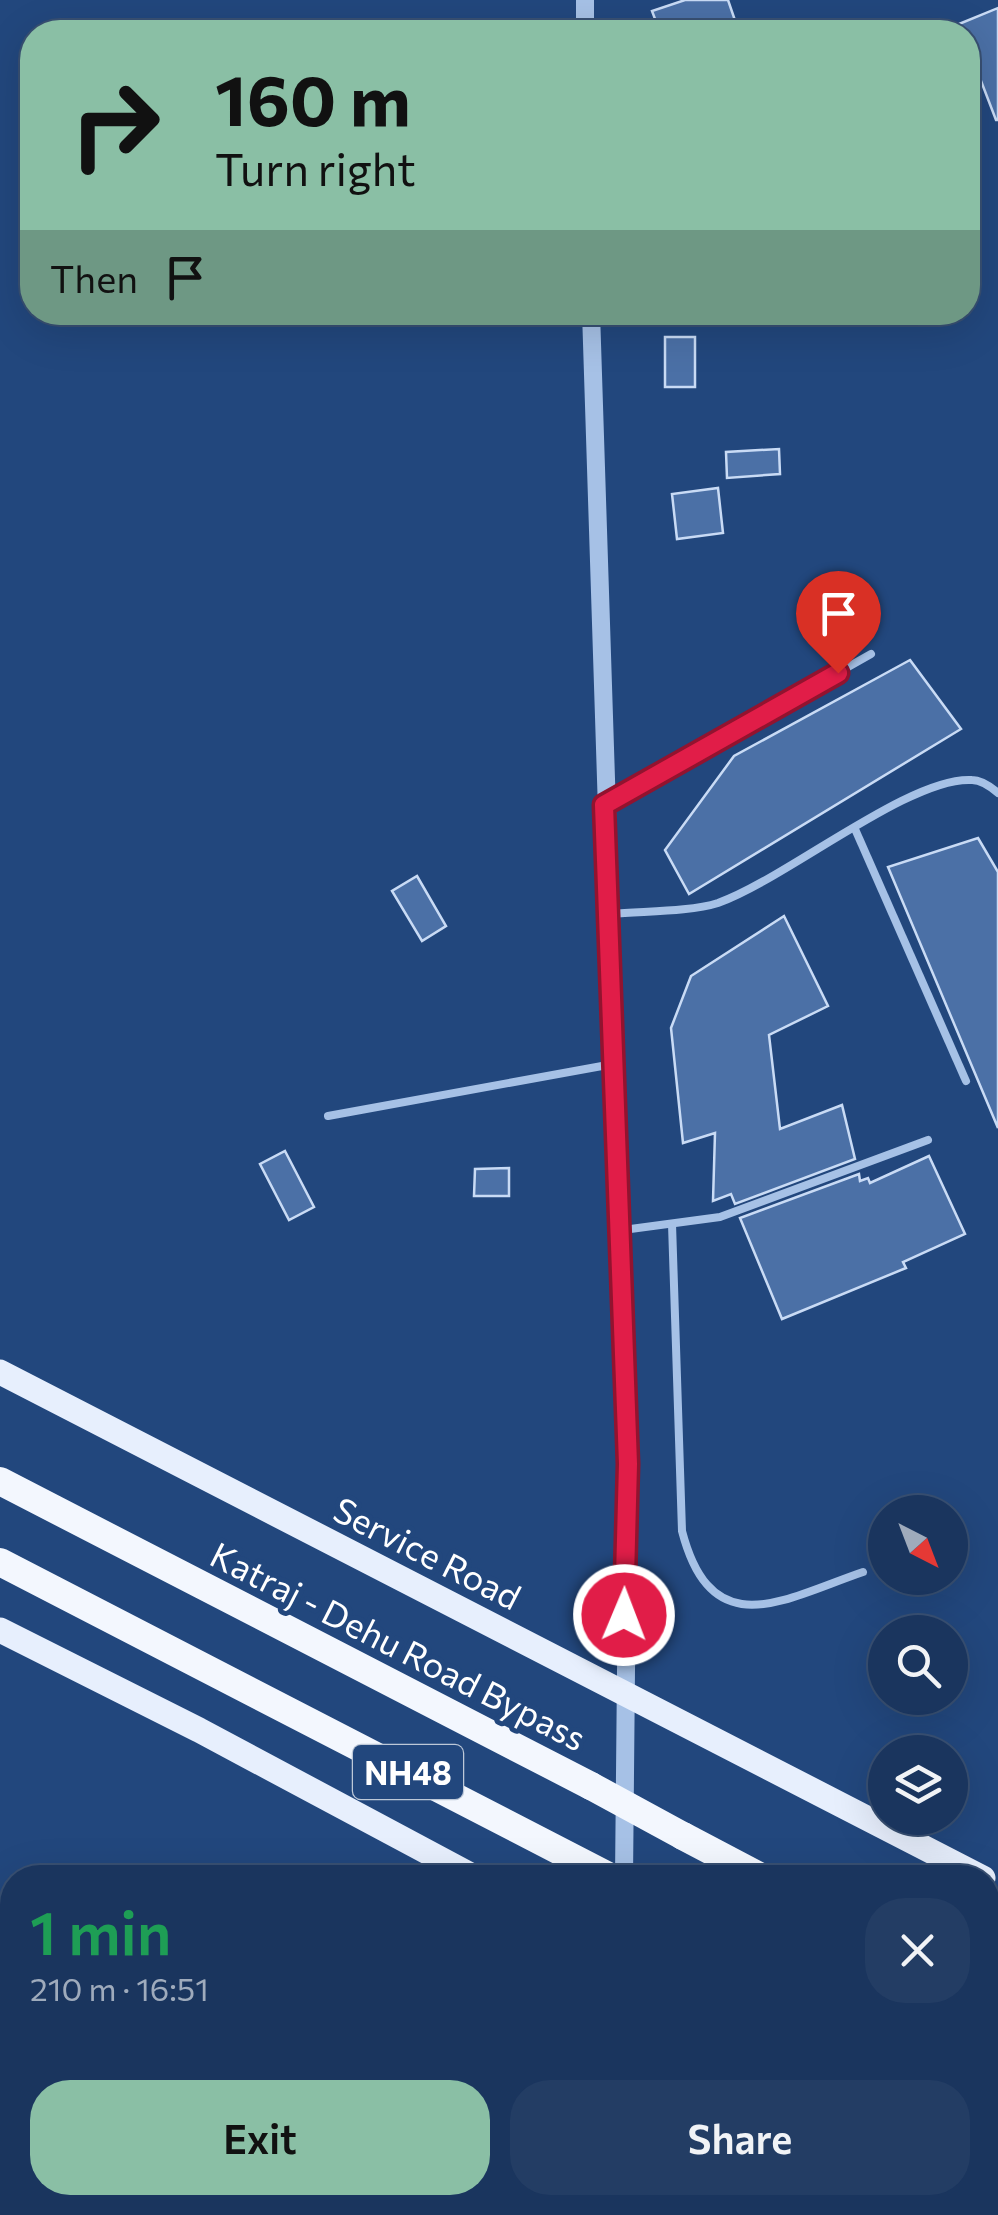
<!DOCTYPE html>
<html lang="en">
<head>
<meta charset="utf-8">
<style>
	body { margin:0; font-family:Commissioner,sans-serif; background:#233d64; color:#f1f3f6; height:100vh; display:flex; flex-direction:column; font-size:38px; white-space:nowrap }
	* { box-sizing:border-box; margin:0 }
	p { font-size:32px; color:#9fabbc }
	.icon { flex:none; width:55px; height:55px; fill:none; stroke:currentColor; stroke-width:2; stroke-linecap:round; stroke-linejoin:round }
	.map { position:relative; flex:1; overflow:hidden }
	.sheet { position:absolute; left:0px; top:1865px; width:1000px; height:350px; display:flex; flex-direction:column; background:#1a355e; border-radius:40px 40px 0 0; box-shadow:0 10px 40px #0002,0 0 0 2px #385073 }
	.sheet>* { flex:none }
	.banner { position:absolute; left:20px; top:20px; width:960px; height:305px; border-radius:40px; box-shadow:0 10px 40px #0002,0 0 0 2px #385073; background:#8abfa5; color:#111; overflow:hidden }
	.needle { width:65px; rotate:138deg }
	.buttons { position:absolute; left:868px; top:1495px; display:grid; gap:20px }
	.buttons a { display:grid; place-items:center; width:100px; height:100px; border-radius:50%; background:#1a355e; box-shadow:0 10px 40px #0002,0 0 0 2px #385073; font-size:50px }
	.pin { position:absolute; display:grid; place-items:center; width:85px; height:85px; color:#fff; margin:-102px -42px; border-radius:50% 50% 50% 0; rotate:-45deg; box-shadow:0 0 10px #0007 }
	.pin .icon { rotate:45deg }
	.me { position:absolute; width:110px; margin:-55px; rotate:1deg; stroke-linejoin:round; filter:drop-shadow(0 0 8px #0008) }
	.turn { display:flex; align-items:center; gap:35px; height:210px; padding:0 30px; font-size:45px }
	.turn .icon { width:130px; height:130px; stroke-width:2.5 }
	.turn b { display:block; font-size:70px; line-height:85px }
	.then { display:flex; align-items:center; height:95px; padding:0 30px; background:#0003; gap:20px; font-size:38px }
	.round { display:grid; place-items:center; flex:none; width:105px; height:105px; border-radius:40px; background:#233d64 }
	.headline { display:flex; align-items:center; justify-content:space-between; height:170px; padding:0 30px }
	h1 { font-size:60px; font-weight:600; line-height:75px; color:#1e9e55 }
	.button { display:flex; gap:20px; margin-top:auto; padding:20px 30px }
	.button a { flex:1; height:115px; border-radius:40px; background:#8abfa5; color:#111; font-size:40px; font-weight:600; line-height:115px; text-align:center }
	.button a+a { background:#233d64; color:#f1f3f6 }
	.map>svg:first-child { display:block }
	.building { fill:#4b70a6; stroke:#c9dbf5; stroke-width:2.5 }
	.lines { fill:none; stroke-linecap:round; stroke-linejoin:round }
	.service { stroke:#a6c1e6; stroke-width:8 }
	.tertiary { stroke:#a6c1e6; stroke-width:18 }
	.primary { stroke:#e7effd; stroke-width:25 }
	.trunk { stroke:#f3f7fe; stroke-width:28 }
	.trunk-bridge { stroke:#f3f7fe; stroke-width:28 }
	.route-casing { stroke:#92132f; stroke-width:25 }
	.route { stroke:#e11d48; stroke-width:18 }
	.labels { text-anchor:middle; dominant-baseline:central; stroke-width:10; stroke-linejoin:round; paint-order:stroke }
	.shield { fill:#22477d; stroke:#bdc8d8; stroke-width:2.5 }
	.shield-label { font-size:32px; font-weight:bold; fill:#fff }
	.street-label { font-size:35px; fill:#fff; stroke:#22477d }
</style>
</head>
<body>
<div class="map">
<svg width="998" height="2215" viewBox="0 0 998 2215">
	<rect width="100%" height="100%" fill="#22477d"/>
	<g class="building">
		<path d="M 685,0 L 728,0 L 739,32 L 660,32 L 652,11 Z"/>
		<path d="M 998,8 L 998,120 L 996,120 L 968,47 L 968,32 L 962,32 L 959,24 Z"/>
		<rect x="665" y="337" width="30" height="50"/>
		<path d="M 779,449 L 780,474 L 727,478 L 726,452 Z"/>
		<path d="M 718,488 L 723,533 L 677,539 L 672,494 Z"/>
		<path d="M 910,660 L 961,729 L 689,894 L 665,850 L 734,756 Z"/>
		<path d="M 978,838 L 998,872 L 998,1128 L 888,867 Z"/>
		<path d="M 417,876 L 446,926 L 422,941 L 392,891 Z"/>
		<path d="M 784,916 L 828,1006 L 769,1035 L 780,1129 L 842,1105 L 855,1159 L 735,1204 L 731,1194 L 713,1201 L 715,1133 L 683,1143 L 671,1028 L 691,976 Z"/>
		<path d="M 285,1151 L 314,1207 L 289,1220 L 260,1164 Z"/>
		<path d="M 929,1156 L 965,1234 L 903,1262 L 906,1268 L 782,1319 L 740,1218 L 859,1174 L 860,1181 L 868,1178 L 870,1183 Z"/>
		<path d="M 509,1168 L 509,1196 L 474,1196 L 475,1169 Z"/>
	</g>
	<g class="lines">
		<g class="service">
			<path d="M 609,802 L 871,654"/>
			<path d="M 855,829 L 966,1081"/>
			<path d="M 612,914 C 643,911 690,912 718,903 C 786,879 910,776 972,780 C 981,780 991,787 998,793"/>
			<path d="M 328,1116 L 613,1064"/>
			<path d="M 672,1224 L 682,1531 C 712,1646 784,1599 863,1572"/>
			<path d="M 623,1230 L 720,1217 L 928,1140"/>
			<path d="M 224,2203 L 247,2215"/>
			<path d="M 791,2215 L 796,2202"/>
		</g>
		<g class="tertiary">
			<path d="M 585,0 L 585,32"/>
			<path d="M 591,312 L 628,1464 L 624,1878"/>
			<path d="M 625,2202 L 625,2215"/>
		</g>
		<g class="primary">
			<path d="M 0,1372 L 983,1878"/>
			<path d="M 0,1630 L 199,1730 L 476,1878"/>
			<path d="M 988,2142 L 998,2147"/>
		</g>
		<g class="trunk">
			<path d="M 0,1481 L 591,1786"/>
			<path d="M 0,1562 L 612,1878"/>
			<path d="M 683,1836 L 763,1878"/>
			<path d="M 988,1994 L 998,1999"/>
			<path d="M 988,2072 L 998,2078"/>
		</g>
		<path class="trunk-bridge" d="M 591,1786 L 683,1836"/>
	</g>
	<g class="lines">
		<defs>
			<path id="route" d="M 624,1615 L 628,1464 L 604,805 L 838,673"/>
		</defs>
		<use href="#route" class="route-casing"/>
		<use href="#route" class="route"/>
	</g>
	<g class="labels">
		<rect class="shield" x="353" y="1745" width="110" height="54" rx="8"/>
		<g class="shield-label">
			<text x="408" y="1772">NH48</text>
		</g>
		<g class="street-label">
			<text transform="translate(428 1552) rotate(27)">Service Road</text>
			<text transform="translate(399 1645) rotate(27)">Katraj - Dehu Road Bypass</text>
		</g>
	</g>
</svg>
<div class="buttons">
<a><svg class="needle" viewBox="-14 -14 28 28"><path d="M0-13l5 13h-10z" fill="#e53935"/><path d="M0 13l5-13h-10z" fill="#9fabbc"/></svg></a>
<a><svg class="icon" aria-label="search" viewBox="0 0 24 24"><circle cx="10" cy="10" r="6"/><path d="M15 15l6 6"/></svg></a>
<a><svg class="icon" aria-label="layers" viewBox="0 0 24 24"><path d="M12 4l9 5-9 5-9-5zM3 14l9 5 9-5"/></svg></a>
</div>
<div class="pin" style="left:838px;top:673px;background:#d93025"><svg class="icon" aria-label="arrive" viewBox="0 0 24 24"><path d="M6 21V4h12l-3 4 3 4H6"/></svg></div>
<svg class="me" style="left:624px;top:1615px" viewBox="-20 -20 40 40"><circle r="17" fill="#e11d48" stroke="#fff" stroke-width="3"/><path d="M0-11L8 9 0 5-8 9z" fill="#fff"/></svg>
<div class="banner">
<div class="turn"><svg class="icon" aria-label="right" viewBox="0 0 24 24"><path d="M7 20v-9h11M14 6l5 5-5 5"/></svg><div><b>160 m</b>Turn right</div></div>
<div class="then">Then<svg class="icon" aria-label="arrive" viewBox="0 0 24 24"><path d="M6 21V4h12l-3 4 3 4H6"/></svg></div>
</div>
<section class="sheet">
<div class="headline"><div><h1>1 min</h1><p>210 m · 16:51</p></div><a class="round"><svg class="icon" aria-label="close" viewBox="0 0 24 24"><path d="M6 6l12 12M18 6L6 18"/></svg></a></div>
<div class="button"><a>Exit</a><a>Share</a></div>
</section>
</div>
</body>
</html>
